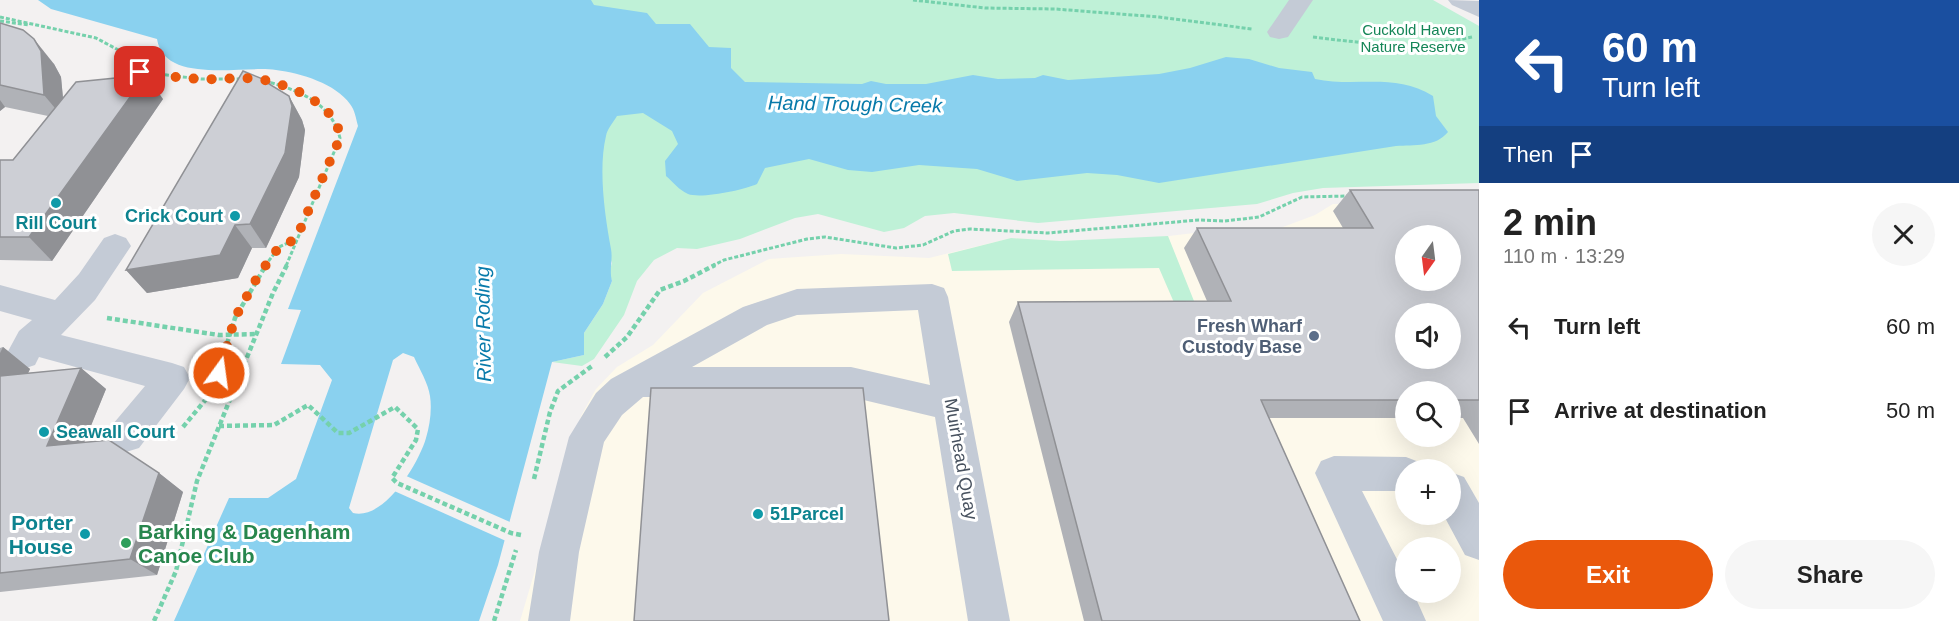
<!DOCTYPE html>
<html lang="en">
<head>
<meta charset="utf-8">
<style>
	body { margin:0; font-family:Helvetica,sans-serif; background:#f6f6f6; color:#222; height:100vh; display:flex; flex-direction:column; font-size:22px; white-space:nowrap }
	* { box-sizing:border-box; margin:0 }
	p { font-size:20px; color:#767676 }
	.icon { flex:none; width:33px; height:33px; fill:none; stroke:currentColor; stroke-width:2; stroke-linecap:round; stroke-linejoin:round }
	.map { position:relative; flex:1; overflow:hidden }
	.details { display:flex; flex-direction:column; background:#fff; width:480px }
	.details>* { flex:none }
	.banner { background:#1a4fa0; color:#fff; overflow:hidden }
	.needle { width:39px; rotate:194deg }
	.buttons { position:absolute; left:1395px; top:225px; display:grid; gap:12px }
	.buttons a { display:grid; place-items:center; width:66px; height:66px; border-radius:50%; background:#fff; box-shadow:0 6px 24px #0002; font-size:30px }
	.pin { position:absolute; display:grid; place-items:center; width:51px; height:51px; color:#fff; margin:-26px; border-radius:12px; box-shadow:0 3px 9px #0006 }
	.me { position:absolute; width:66px; margin:-33px; rotate:14deg; stroke-linejoin:round; filter:drop-shadow(0 0 4px #0008) }
	.turn { display:flex; align-items:center; gap:21px; height:126px; padding:0 24px; font-size:27px }
	.turn .icon { width:78px; height:78px; stroke-width:2.5 }
	.turn b { display:block; font-size:42px; line-height:51px }
	.then { display:flex; align-items:center; height:57px; padding:0 24px; background:#0003; gap:12px; font-size:22px }
	.round { display:grid; place-items:center; flex:none; width:63px; height:63px; border-radius:32px; background:#f6f6f6 }
	.overview { display:flex; align-items:center; justify-content:space-between; height:102px; padding:0 24px }
	h1 { font-size:36px; font-weight:600; line-height:45px }
	.action { display:flex; gap:12px; margin-top:auto; padding:12px 24px }
	.action a { flex:1; height:69px; border-radius:36px; background:#ea580c; color:#fff; font-size:24px; font-weight:600; line-height:69px; text-align:center }
	.action a+a { background:#f6f6f6; color:#222 }
	ul { padding:0; list-style:none }
	li { display:flex; align-items:center; gap:18px; height:84px; padding:0 24px }
	li div { flex:1 }
	li b { display:block; font-size:22px }
	li em { font-style:normal }
	main { display:flex; flex:1; min-height:0 }
	.map>svg:first-child { display:block }
	.commercial { fill:#fdf9eb; fill-rule:evenodd }
	.green { fill:#bff1d7 }
	.water { fill:#8ad1ef; fill-rule:evenodd }
	.pier { fill:#f3f1f1 }
	.lines { fill:none; stroke-linecap:round; stroke-linejoin:round }
	.path-far1 { stroke:#75d1ac; stroke-width:3; stroke-dasharray:4 2; stroke-linecap:butt }
	.path { stroke:#75d1ac; stroke-width:4.5; stroke-dasharray:5 3; stroke-linecap:butt }
	.minor { fill:#c4cbd6; fill-rule:evenodd }
	.wall { fill:#b0b2b7 }
	.shaded-wall { fill:#909195 }
	.building { fill:#cdcfd5; stroke:#909195; stroke-width:1.5; fill-rule:evenodd }
	.route { stroke:#ea580c; stroke-width:10; stroke-dasharray:0 18 }
	.culture-dot { fill:#0f9aa8; stroke:#fff; stroke-width:2 }
	.service-dot { fill:#5c6f8a; stroke:#fff; stroke-width:2 }
	.leisure-dot { fill:#2e9e5b; stroke:#fff; stroke-width:2 }
	.labels { text-anchor:middle; dominant-baseline:central; stroke-width:6; stroke-linejoin:round; paint-order:stroke }
	.far-park-label { font-size:15px; fill:#148557; stroke:#fff }
	.culture-label { font-size:18px; font-weight:bold; fill:#0d838f; stroke:#fff; text-anchor:start }
	.service-label { font-size:18px; font-weight:bold; fill:#4e5e75; stroke:#fff; text-anchor:end }
	.street-label { font-size:18px; fill:#48525f; stroke:#fff }
	.water-label { font-size:20px; font-style:italic; fill:#087aaa; stroke:#fff }
	.near-culture-label { font-size:21px; font-weight:bold; fill:#0d838f; stroke:#fff; text-anchor:end }
	.near-leisure-label { font-size:21px; font-weight:bold; fill:#27864d; stroke:#fff; text-anchor:start }
</style>
</head>
<body>
<main>
<div class="map">
<svg width="1479" height="621" viewBox="0 0 1479 621">
	<rect width="100%" height="100%" fill="#f3f1f1"/>
	<path class="commercial" d="M 1479,202 L 1479,621 L 520,621 L 581,416 L 596,389 L 617,367 L 653,345 L 703,293 L 769,259 L 841,254 L 929,258 L 1011,238 L 1060,241 L 1144,239 L 1219,230 L 1275,230 L 1315,215 L 1333,204 ZM 1406,236 L 1450,236 L 1450,280 L 1406,280 ZM 1406,314 L 1450,314 L 1450,358 L 1406,358 ZM 1406,392 L 1450,392 L 1450,436 L 1406,436 ZM 1406,470 L 1450,470 L 1450,514 L 1406,514 ZM 1406,548 L 1450,548 L 1450,592 L 1406,592 Z"/>
	<g class="green">
		<path d="M 510,0 L 1433,0 L 1479,26 L 1479,183 L 1323,188 L 1293,193 L 1257,204 L 1038,223 L 954,213 L 925,216 L 904,228 L 884,232 L 818,214 L 795,218 L 740,239 L 697,249 L 677,248 L 654,260 L 637,281 L 624,315 L 594,359 L 582,366 L 552,362 L 584,355 L 584,333 L 603,304 L 612,281 L 609,273 L 612,263 Z"/>
		<path d="M 1168,236 L 1202,321 L 1182,321 L 1159,268 L 952,271 L 948,254 L 1011,238 L 1060,241 Z"/>
	</g>
	<path class="water" d="M 38,0 L 591,0 L 594,5 L 647,13 L 656,24 L 690,24 L 709,47 L 731,48 L 731,68 L 745,82 L 862,84 L 871,81 L 886,84 L 926,84 L 973,75 L 998,79 L 1035,78 L 1043,75 L 1068,80 L 1159,74 L 1190,68 L 1226,57 L 1249,59 L 1279,68 L 1312,72 L 1315,79 C 1357,88 1394,72 1433,96 L 1436,116 L 1448,132 C 1436,147 1414,145 1396,146 L 1159,183 L 1117,175 L 1087,173 L 1017,181 L 977,169 L 919,165 L 872,172 L 848,170 L 809,159 L 765,168 L 757,184 C 744,190 701,199 688,194 C 679,190 673,182 666,176 L 665,161 L 678,144 L 672,131 L 643,113 L 617,116 C 613,123 607,129 606,136 C 598,169 605,217 611,249 C 613,260 609,270 612,281 L 603,304 L 584,333 L 584,355 L 552,362 L 498,565 L 479,621 L 174,621 L 229,498 L 268,498 L 296,479 L 332,380 L 320,365 L 281,364 L 301,310 L 288,309 L 358,126 C 356,119 355,110 350,104 C 336,84 301,73 276,70 C 244,65 164,85 157,39 L 51,9 ZM 403,353 L 414,357 C 420,370 428,383 430,396 C 432,409 430,425 426,438 C 419,463 384,521 353,513 L 349,508 L 393,360 Z"/>
	<path class="pier" d="M 404,475 L 512,523 L 508,538 L 506,541 L 392,490 Z"/>
	<g class="lines">
		<g class="path-far1">
			<path d="M 913,0 L 985,8 L 1055,9 L 1159,17 L 1252,29"/>
			<path d="M 0,17 L 96,38 L 124,53 L 140,72 L 201,79 L 243,79"/>
			<path d="M 0,21 L 29,25"/>
			<path d="M 1313,37 C 1367,44 1419,49 1472,37"/>
			<path d="M 265,81 C 298,90 331,102 340,138 L 286,266"/>
			<path d="M 265,266 L 279,247 L 296,239"/>
			<path d="M 712,266 L 724,260 L 807,239 L 825,237 L 896,248 L 923,245 L 954,231 L 970,229 L 1048,233 L 1199,220 L 1225,221 L 1259,217 L 1302,197 L 1350,196"/>
		</g>
		<g class="path">
			<path d="M 107,318 L 219,335 L 257,334"/>
			<path d="M 605,357 L 627,337 L 660,290 L 684,281 L 715,265"/>
			<path d="M 219,426 L 274,425 L 308,405 L 338,433 L 349,433 L 395,407 L 418,429 L 416,440 L 392,478 L 397,483 L 511,533 L 521,535"/>
			<path d="M 183,427 L 212,392 L 235,318 L 266,265"/>
			<path d="M 534,479 L 550,412 L 558,391 L 592,366"/>
			<path d="M 154,621 L 176,571 L 197,481 L 273,293 L 287,265"/>
			<path d="M 494,621 L 516,550"/>
		</g>
		<g class="minor">
			<path d="M 1289,0 L 1313,0 L 1288,37 L 1279,39 L 1270,37 L 1267,32 Z"/>
			<path d="M 1448,0 L 1479,1 L 1479,17 L 1452,5 Z"/>
			<path d="M 115,234 L 126,238 L 131,246 L 95,300 L 61,335 L 172,363 L 184,367 L 190,378 L 184,389 L 139,448 L 126,452 L 113,448 L 108,436 L 113,424 L 145,386 L 39,357 L 35,365 L 23,369 L 11,365 L 6,355 L 19,331 L 32,320 L 0,311 L 0,285 L 55,300 L 79,274 L 104,238 Z"/>
			<path d="M 932,284 L 944,288 L 948,297 L 1010,621 L 968,621 L 935,417 L 851,397 L 643,397 L 622,415 L 604,442 L 579,552 L 570,621 L 528,621 L 539,552 L 569,437 L 596,393 L 611,379 L 743,307 L 797,289 ZM 918,310 L 930,385 L 851,367 L 692,367 L 767,325 L 797,315 Z"/>
			<path d="M 1334,456 L 1406,457 L 1419,462 L 1423,470 L 1406,470 L 1406,491 L 1362,491 L 1406,577 L 1406,592 L 1413,592 L 1426,621 L 1383,621 L 1315,473 L 1321,461 Z"/>
			<path d="M 1450,472 L 1464,477 L 1479,503 L 1479,560 L 1465,555 L 1443,514 L 1450,514 Z"/>
		</g>
	</g>
	<g class="wall">
		<path d="M 0,23 L 54,64 L 61,77 L 63,98 L 163,99 L 52,261 L 0,260 L 0,160 L 13,160 L 48,116 L 5,107 L 0,111 Z"/>
		<path d="M 270,82 L 272,86 L 289,96 L 302,120 L 305,130 L 299,177 L 266,248 L 252,248 L 238,278 L 147,293 L 126,270 Z"/>
		<path d="M 1350,190 L 1479,190 L 1479,444 L 1463,418 L 1450,418 L 1450,392 L 1406,392 L 1406,418 L 1269,418 L 1360,621 L 1084,621 L 1009,322 L 1018,302 L 1207,301 L 1184,248 L 1197,228 L 1343,228 L 1333,211 Z"/>
		<path d="M 3,347 L 30,369 L 28,373 L 81,368 L 106,389 L 84,442 L 159,473 L 183,492 L 157,575 L 0,592 L 0,348 Z"/>
	</g>
	<g class="shaded-wall">
		<path d="M 34,39 L 54,64 L 61,77 L 65,120 L 44,95 Z"/>
		<path d="M 146,75 L 163,99 L 52,261 L 29,237 Z"/>
		<path d="M 289,96 L 302,120 L 305,130 L 299,177 L 266,248 L 250,224 Z"/>
		<path d="M 0,100 L 5,107 L 0,111 Z"/>
		<path d="M 235,225 L 252,248 L 238,278 L 147,293 L 126,270 Z"/>
		<path d="M 3,347 L 30,369 L 16,398 L 0,386 L 0,353 Z"/>
		<path d="M 81,368 L 106,389 L 75,465 L 47,446 Z"/>
		<path d="M 159,473 L 183,492 L 157,575 L 130,559 Z"/>
	</g>
	<g class="building">
		<path d="M 0,23 L 23,30 L 34,39 L 41,51 L 44,95 L 0,85 Z"/>
		<path d="M 243,71 L 270,82 L 269,84 L 289,96 L 292,106 L 285,153 L 250,224 L 235,225 L 220,255 L 126,270 Z"/>
		<path d="M 146,75 L 29,237 L 0,237 L 0,160 L 13,160 L 76,82 Z"/>
		<path d="M 1350,190 L 1479,190 L 1479,400 L 1450,400 L 1450,392 L 1406,392 L 1406,400 L 1261,400 L 1360,621 L 1102,621 L 1018,302 L 1231,301 L 1197,228 L 1373,228 ZM 1406,236 L 1450,236 L 1450,280 L 1406,280 ZM 1406,314 L 1450,314 L 1450,358 L 1406,358 Z"/>
		<path d="M 81,368 L 47,446 L 109,440 L 159,473 L 130,559 L 0,573 L 0,376 Z"/>
		<path d="M 651,388 L 863,388 L 889,621 L 634,621 Z"/>
	</g>
	<g class="lines">
		<path class="route" d="M 140,72 C 160,75 180,78 200,79 C 221,80 243,76 264,80 C 293,86 338,106 340,138 L 296,239 L 279,247 L 258,276 L 235,318 L 219,373"/>
	</g>
	<g class="culture-dot">
		<circle cx="56" cy="203" r="6"/>
		<circle cx="235" cy="216" r="6"/>
		<circle cx="44" cy="432" r="6"/>
		<circle cx="758" cy="514" r="6"/>
		<circle cx="85" cy="534" r="6"/>
	</g>
	<circle class="service-dot" cx="1314" cy="336" r="6"/>
	<circle class="leisure-dot" cx="126" cy="543" r="6"/>
	<g class="labels">
		<g class="far-park-label">
			<text x="1413" y="29">Cuckold Haven<tspan x="1413" dy="17">Nature Reserve</tspan></text>
		</g>
		<g class="culture-label">
			<text x="223" y="216" text-anchor="end">Crick Court</text>
			<text x="56" y="223" text-anchor="middle">Rill Court</text>
			<text x="56" y="432">Seawall Court</text>
			<text x="770" y="514">51Parcel</text>
		</g>
		<g class="service-label">
			<text x="1302" y="326">Fresh Wharf<tspan x="1302" dy="21">Custody Base</tspan></text>
		</g>
		<g class="street-label">
			<text transform="translate(961 459) rotate(80)">Muirhead Quay</text>
		</g>
		<g class="water-label">
			<text transform="translate(855 104) rotate(1)">Hand Trough Creek</text>
			<text transform="translate(483 324) rotate(-91)">River Roding</text>
		</g>
		<g class="near-culture-label">
			<text x="73" y="522">Porter<tspan x="73" dy="24">House</tspan></text>
		</g>
		<g class="near-leisure-label">
			<text x="138" y="531">Barking &amp; Dagenham<tspan x="138" dy="24">Canoe Club</tspan></text>
		</g>
	</g>
</svg>
<div class="buttons">
<a><svg class="needle" viewBox="-14 -14 28 28"><path d="M0-13l5 13h-10z" fill="#e53935"/><path d="M0 13l5-13h-10z" fill="#767676"/></svg></a>
<a><svg class="icon" aria-label="sound" viewBox="0 0 24 24"><path d="M4 9h4l5-4v14l-5-4H4zM17 9q2 3 0 6"/></svg></a>
<a><svg class="icon" aria-label="search" viewBox="0 0 24 24"><circle cx="10" cy="10" r="6"/><path d="M15 15l6 6"/></svg></a>
<a>+</a>
<a>−</a>
</div>
<div class="pin" style="left:140px;top:72px;background:#d93025"><svg class="icon" aria-label="arrive" viewBox="0 0 24 24"><path d="M6 21V4h12l-3 4 3 4H6"/></svg></div>
<svg class="me" style="left:219px;top:373px" viewBox="-20 -20 40 40"><circle r="17" fill="#ea580c" stroke="#fff" stroke-width="3"/><path d="M0-11L8 9 0 5-8 9z" fill="#fff"/></svg>
</div>
<section class="details">
<div class="banner">
<div class="turn"><svg class="icon" aria-label="left" viewBox="0 0 24 24"><path d="M17 20v-9H6M10 6l-5 5 5 5"/></svg><div><b>60 m</b>Turn left</div></div>
<div class="then">Then<svg class="icon" aria-label="arrive" viewBox="0 0 24 24"><path d="M6 21V4h12l-3 4 3 4H6"/></svg></div>
</div>
<div class="overview"><div><h1>2 min</h1><p>110 m · 13:29</p></div><a class="round"><svg class="icon" aria-label="close" viewBox="0 0 24 24"><path d="M6 6l12 12M18 6L6 18"/></svg></a></div>
<ul>
<li><svg class="icon" aria-label="left" viewBox="0 0 24 24"><path d="M17 20v-9H6M10 6l-5 5 5 5"/></svg><div><b>Turn left</b></div><em>60 m</em></li>
<li><svg class="icon" aria-label="arrive" viewBox="0 0 24 24"><path d="M6 21V4h12l-3 4 3 4H6"/></svg><div><b>Arrive at destination</b></div><em>50 m</em></li>
</ul>
<div class="action"><a>Exit</a><a>Share</a></div>
</section>
</main>
</body>
</html>
